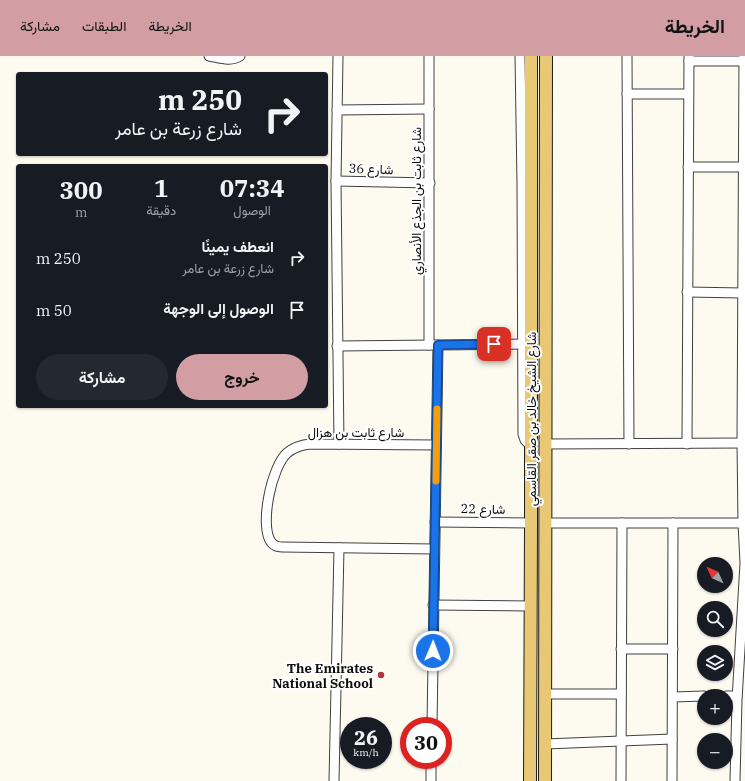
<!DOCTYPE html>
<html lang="ar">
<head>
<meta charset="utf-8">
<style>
	body { margin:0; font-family:"IBM Plex Serif",Vazirmatn,serif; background:#242831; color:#f1f3f6; direction:rtl; height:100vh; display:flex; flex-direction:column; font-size:15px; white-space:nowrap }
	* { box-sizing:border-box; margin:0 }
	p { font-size:13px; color:#9ea1a6 }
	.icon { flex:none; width:22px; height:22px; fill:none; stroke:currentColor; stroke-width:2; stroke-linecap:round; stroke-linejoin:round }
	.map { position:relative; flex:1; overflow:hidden; direction:ltr }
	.details { position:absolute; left:16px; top:108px; width:312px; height:244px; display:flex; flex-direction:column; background:#171b24; border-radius:4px; box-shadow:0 1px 3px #0004; direction:rtl }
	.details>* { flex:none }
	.hud { position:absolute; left:16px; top:16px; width:312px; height:84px; border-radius:4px; box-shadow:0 1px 3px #0004; direction:rtl; background:#171b24; color:#f1f3f6; overflow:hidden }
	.needle { width:26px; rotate:314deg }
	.buttons { position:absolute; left:697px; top:501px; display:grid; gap:8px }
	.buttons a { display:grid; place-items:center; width:36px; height:36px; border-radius:50%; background:#171b24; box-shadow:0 1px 3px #0004; font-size:20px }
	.speed { position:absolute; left:340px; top:661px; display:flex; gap:8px; font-size:20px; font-weight:700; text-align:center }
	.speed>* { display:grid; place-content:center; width:52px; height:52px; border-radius:50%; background:#171b24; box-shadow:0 1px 3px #0004; line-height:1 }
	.speed small { font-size:10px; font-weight:400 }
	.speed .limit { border:6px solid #d22; background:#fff; color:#111 }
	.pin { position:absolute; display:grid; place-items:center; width:34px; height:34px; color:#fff; margin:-17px; border-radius:8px; box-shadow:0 2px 6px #0006 }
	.me { position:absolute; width:44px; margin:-22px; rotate:1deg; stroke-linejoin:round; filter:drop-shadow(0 0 3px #0008) }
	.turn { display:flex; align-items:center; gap:14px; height:84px; padding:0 20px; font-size:18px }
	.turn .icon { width:52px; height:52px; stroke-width:2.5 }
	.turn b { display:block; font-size:28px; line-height:34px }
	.eta { display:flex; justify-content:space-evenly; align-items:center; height:68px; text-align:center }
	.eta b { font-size:24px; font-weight:700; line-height:28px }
	.cta { display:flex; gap:8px; margin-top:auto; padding:8px 20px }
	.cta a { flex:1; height:46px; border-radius:24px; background:#d29ea4; color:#111; font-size:16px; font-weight:700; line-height:46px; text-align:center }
	.cta a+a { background:#242831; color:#f1f3f6 }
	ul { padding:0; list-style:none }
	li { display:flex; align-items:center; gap:12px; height:52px; padding:0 20px }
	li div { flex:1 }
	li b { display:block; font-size:15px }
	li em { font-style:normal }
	header { display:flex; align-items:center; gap:24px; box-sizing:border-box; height:56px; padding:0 20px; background:#d29ea4; color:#111 }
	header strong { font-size:19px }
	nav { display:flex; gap:22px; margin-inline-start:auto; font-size:14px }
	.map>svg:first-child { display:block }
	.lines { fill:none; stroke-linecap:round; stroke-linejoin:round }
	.minor-casing { stroke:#404040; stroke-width:11 }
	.major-casing { stroke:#1e1e1e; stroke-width:14 }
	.minor { stroke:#fff; stroke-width:9 }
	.major { stroke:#e8c875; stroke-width:12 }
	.route-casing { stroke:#114b97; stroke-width:10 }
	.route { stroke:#1a73e8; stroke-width:7 }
	.slow { stroke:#f59e0b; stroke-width:7 }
	.poi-dot { fill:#ac3640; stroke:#fff; stroke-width:1.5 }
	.labels { text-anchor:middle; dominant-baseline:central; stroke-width:4; stroke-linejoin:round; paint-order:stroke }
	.street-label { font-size:13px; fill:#0d0d0d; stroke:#fff }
	.poi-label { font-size:13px; font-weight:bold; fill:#0d0d0d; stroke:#fff; text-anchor:end }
</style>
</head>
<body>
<header>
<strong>الخريطة</strong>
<nav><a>الخريطة</a><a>الطبقات</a><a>مشاركة</a></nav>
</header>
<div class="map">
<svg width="745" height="725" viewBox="0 0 745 725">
	<rect width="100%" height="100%" fill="#fdfaf0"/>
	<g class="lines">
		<defs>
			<g id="minor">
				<path d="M 209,0 C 220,2 231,6 240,0"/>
				<path d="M 338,0 L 336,125 L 339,388"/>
				<path d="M 520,0 L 522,128 L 523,378 L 525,384 L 531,390"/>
				<path d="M 627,0 L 629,388"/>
				<path d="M 689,5 L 744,5"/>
				<path d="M 627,38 L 688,38"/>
				<path d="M 337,54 L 429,53"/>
				<path d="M 688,111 L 743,111"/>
				<path d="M 336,125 L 430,127"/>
				<path d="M 687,236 L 743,237"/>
				<path d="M 429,289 L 429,0"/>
				<path d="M 337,290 L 528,288"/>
				<path d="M 545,388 L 745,387"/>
				<path d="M 687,388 L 689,0"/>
				<path d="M 435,466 L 531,467"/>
				<path d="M 545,467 L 743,467"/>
				<path d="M 434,493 L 282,491 C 277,491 274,490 271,486 C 259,469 272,410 287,397 C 294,391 301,389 310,388 L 436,389"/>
				<path d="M 433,549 L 531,550"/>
				<path d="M 621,593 L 673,593"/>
				<path d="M 545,638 L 621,638"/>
				<path d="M 726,640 L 737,640"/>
				<path d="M 673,641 L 704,640"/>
				<path d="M 432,670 L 438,289"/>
				<path d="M 545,688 L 672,683"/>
				<path d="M 334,725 L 339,492"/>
				<path d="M 431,725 L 431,704"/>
				<path d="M 621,725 L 622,467"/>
				<path d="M 672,725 L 673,467"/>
				<path d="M 735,725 L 737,644 L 745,507 L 743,467 L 742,387 L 744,0"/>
			</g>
			<g id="major">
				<path d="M 530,725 L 531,470 L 531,0"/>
				<path d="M 545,725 L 546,0"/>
			</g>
		</defs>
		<use href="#minor" class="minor-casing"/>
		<use href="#major" class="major-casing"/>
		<use href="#minor" class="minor"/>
		<use href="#major" class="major"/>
	</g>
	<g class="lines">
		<defs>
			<path id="route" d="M 433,595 L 438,289 L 494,288"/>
		</defs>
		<use href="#route" class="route-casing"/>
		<use href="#route" class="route"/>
		<path class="slow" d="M 436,425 L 437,353"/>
	</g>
	<circle class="poi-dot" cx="381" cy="619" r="4"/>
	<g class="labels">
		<g class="street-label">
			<text transform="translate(371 113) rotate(2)">شارع 36</text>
			<text transform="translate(416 145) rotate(-90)">شارع ثابت بن الجذع الأنصاري</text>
			<text transform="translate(531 363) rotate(-90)">شارع الشيخ خالد بن صقر القاسمي</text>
			<text x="356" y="376">شارع ثابت بن هزال</text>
			<text transform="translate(483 453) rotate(1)">شارع 22</text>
		</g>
		<g class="poi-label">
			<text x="373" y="612">The Emirates<tspan x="373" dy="15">National School</tspan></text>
		</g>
	</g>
</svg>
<div class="buttons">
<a><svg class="needle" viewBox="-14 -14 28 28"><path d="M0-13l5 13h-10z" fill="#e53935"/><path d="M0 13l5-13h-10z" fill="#9ea1a6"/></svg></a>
<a><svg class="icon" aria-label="search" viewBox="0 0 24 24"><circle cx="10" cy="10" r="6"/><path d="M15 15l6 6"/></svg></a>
<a><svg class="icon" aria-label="layers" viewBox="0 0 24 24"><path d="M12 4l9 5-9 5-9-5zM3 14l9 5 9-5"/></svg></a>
<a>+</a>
<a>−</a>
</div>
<div class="speed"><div>26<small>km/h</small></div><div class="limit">30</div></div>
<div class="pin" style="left:494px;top:288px;background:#d93025"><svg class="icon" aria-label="arrive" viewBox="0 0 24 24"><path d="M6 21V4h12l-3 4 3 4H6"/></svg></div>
<svg class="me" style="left:433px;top:595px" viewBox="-20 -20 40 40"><circle r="17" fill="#1a73e8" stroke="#fff" stroke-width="3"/><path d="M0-11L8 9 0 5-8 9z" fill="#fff"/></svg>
<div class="hud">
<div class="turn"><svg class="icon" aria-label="right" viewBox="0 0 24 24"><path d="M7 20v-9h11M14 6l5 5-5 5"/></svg><div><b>250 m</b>شارع زرعة بن عامر</div></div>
</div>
<section class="details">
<div class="eta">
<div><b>07:34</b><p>الوصول</p></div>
<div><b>1</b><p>دقيقة</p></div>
<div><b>300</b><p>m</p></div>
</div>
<ul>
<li><svg class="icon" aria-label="right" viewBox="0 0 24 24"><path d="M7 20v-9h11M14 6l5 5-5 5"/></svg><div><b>انعطف يمينًا</b><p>شارع زرعة بن عامر</p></div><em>250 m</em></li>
<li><svg class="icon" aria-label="arrive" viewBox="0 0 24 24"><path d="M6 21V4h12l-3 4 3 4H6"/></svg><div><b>الوصول إلى الوجهة</b></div><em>50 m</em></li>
</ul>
<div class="cta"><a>خروج</a><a>مشاركة</a></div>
</section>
</div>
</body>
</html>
